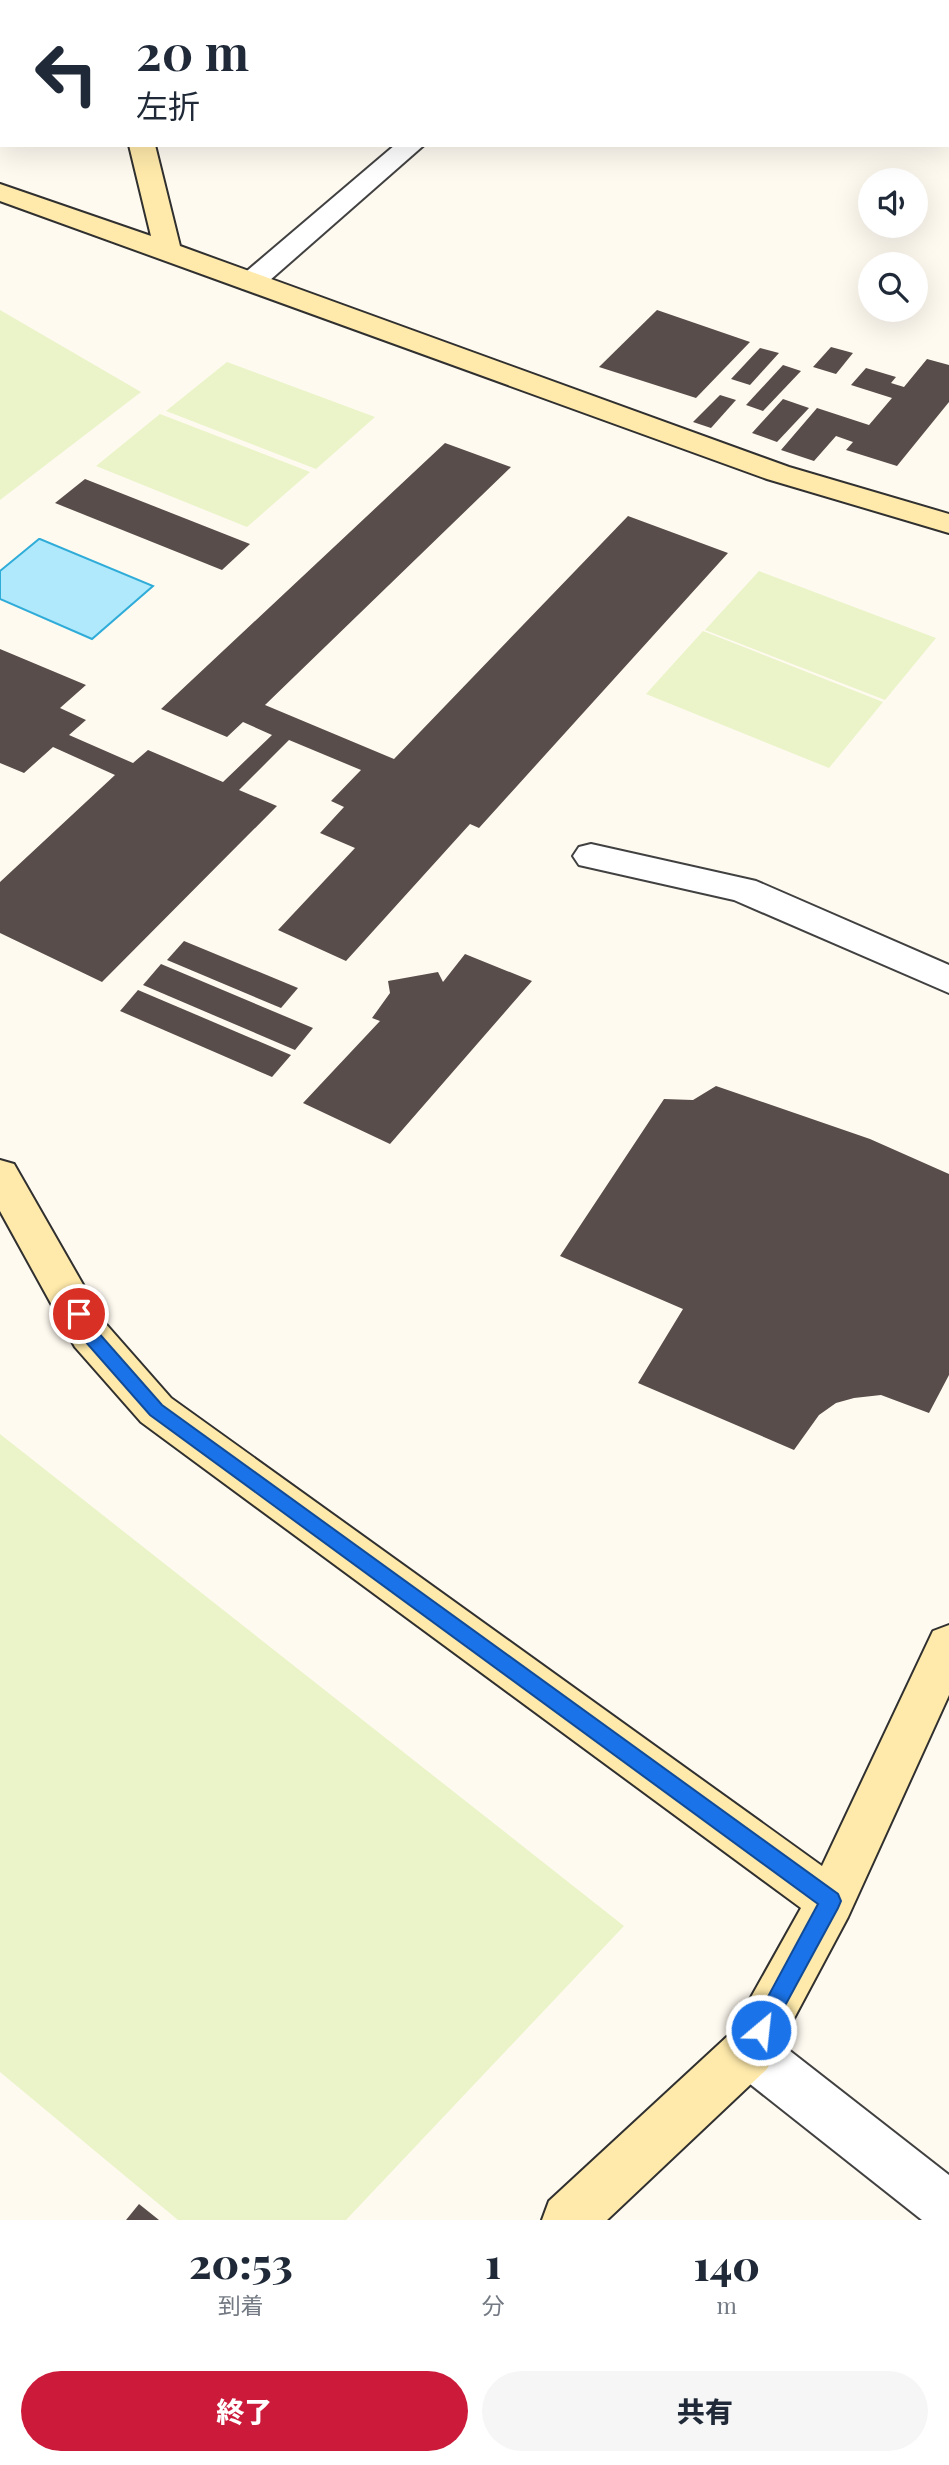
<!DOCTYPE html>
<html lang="ja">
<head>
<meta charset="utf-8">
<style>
	body { margin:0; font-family:"Playfair Display","Noto Sans JP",serif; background:#f6f6f7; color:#1f2937; height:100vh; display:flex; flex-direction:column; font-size:26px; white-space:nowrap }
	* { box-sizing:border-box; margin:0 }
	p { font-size:23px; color:#747a83 }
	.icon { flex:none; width:38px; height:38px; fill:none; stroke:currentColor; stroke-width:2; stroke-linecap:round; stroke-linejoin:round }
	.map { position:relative; height:2220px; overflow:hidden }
	.drawer { display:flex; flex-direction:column; background:#fff; flex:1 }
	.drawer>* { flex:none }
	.top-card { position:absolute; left:0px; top:0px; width:950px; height:147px; box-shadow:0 7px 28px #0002; background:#fff; color:#1f2937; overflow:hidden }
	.tools { position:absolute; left:858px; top:168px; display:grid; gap:14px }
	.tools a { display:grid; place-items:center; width:70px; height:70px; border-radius:50%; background:#fff; box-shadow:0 7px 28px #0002; font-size:35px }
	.pin { position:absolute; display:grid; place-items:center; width:60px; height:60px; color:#fff; margin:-30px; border:4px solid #fff; border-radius:50%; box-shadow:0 2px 7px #0007 }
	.me { position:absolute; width:77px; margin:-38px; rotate:28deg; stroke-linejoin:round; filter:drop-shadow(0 0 5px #0008) }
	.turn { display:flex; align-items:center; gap:24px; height:147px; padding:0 21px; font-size:32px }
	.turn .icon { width:91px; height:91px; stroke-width:2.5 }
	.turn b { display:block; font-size:49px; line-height:60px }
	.eta { display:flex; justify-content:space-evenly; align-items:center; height:119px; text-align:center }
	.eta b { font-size:42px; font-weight:800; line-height:49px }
	.cta { display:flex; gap:14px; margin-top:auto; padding:14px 21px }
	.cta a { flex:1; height:80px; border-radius:42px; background:#cb1a3a; color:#fff; font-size:28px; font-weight:800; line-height:80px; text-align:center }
	.cta a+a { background:#f6f6f7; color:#1f2937 }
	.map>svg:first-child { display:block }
	.pitch { fill:#eaf4c8 }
	.water { fill:#afe9fb; stroke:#30acd9; stroke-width:2 }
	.building { fill:#584d4a }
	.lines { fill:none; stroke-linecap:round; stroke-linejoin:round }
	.street-casing { stroke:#414141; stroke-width:4 }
	.secondary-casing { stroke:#303030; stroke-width:4 }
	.street { fill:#fff; fill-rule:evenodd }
	.secondary { fill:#ffeaab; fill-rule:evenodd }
	.route { fill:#1a73e8; stroke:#114b97; stroke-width:2 }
</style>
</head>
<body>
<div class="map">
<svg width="949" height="2220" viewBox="0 0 949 2220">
	<rect width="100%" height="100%" fill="#fffaf0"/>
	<g class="pitch">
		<path d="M 0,310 L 141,392 L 0,500 Z"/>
		<path d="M 227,362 L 375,417 L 316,469 L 166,411 Z"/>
		<path d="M 160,414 L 310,472 L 247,527 L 96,466 Z"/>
		<path d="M 759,571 L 936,638 L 885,700 L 705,630 Z"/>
		<path d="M 703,631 L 883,702 L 829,768 L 646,694 Z"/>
		<path d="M 0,1434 L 624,1926 L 346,2220 L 178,2220 L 0,2072 Z"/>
	</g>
	<path class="water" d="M 39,539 L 40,539 L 153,586 L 92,639 L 0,599 L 0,571 Z"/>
	<g class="building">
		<path d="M 657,310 L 750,342 L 696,398 L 599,367 Z"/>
		<path d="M 831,347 L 853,353 L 836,374 L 813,367 Z"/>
		<path d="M 760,348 L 779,353 L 750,385 L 731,379 Z"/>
		<path d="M 927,359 L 949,365 L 949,402 L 897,466 L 846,450 L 853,442 L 836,436 L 814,461 L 781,450 L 817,408 L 869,425 L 892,398 L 851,385 L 866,368 L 896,377 L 891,383 L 904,387 Z"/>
		<path d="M 783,365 L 801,371 L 763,411 L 746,405 Z"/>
		<path d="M 720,395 L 736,400 L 711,428 L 693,422 Z"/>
		<path d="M 783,399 L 809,408 L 777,442 L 752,433 Z"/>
		<path d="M 445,443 L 511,467 L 265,705 L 394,759 L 628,516 L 728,553 L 479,828 L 470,824 L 346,961 L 278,930 L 355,848 L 320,833 L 344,807 L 331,801 L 361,770 L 289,740 L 239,790 L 277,806 L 102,982 L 0,933 L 0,882 L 115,775 L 53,747 L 24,773 L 0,763 L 0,649 L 86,685 L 60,708 L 86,720 L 69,735 L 133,763 L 148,750 L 223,782 L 272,735 L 243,722 L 227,737 L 161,709 Z"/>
		<path d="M 85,479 L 250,544 L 222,570 L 55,503 Z"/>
		<path d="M 184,941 L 298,988 L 281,1008 L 167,960 Z"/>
		<path d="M 465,954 L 532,981 L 390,1144 L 303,1103 L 380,1021 L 372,1018 L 390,993 L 388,981 L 438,972 L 443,982 Z"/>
		<path d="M 161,964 L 313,1028 L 295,1050 L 143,985 Z"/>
		<path d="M 138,990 L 291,1055 L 272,1077 L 120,1011 Z"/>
		<path d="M 716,1086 L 870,1139 L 949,1174 L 949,1375 L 929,1413 L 881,1395 L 854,1398 L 836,1403 L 819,1415 L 794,1450 L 638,1383 L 683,1309 L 560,1256 L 664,1099 L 693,1100 Z"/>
		<path d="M 139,2204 L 159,2220 L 126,2220 Z"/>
	</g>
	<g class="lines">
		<defs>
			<g id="street">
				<path d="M 476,0 L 502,0 L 503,2 L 477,2 Z"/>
				<path d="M 607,0 L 634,0 L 606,2 Z"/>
				<path d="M 937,0 L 949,0 L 949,9 L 948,2 L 936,2 Z"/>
				<path d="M 395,145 L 424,145 L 261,288 L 251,290 L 241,288 L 237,282 L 241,276 Z"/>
				<path d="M 591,844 L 756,881 L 949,965 L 949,993 L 734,900 L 579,865 L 573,856 L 579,847 Z"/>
				<path d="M 749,2026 L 767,2033 L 949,2175 L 949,2220 L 922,2220 L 731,2069 L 724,2051 L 731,2033 Z"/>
			</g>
			<g id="secondary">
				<path d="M 41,0 L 67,0 L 40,2 Z"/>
				<rect x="95" y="0" width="24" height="2"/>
				<path d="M 844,0 L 870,0 L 871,2 L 845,2 Z"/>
				<path d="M 0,21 L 2,21 L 0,36 Z"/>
				<rect x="948" y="40" width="1" height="15"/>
				<path d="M 129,145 L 155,145 L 180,246 L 789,467 L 949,514 L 949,533 L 767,479 L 0,201 L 0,184 L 151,236 Z"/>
				<path d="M 0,1160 L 14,1164 L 105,1323 L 171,1398 L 822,1866 L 933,1631 L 949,1625 L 949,1695 L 848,1917 L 767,2069 L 607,2220 L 542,2220 L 549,2201 L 731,2033 L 801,1908 L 141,1422 L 75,1347 L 0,1211 Z"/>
			</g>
		</defs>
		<use href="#street" class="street-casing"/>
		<use href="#secondary" class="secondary-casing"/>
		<use href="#street" class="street"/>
		<use href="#secondary" class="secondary"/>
	</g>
	<path class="route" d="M 79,1307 L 85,1309 L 96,1330 L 162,1405 L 838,1894 L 841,1901 L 838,1908 L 768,2037 L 761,2040 L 753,2037 L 750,2030 L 818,1904 L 150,1415 L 84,1340 L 71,1314 L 73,1309 Z"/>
</svg>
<div class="tools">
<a><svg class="icon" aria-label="sound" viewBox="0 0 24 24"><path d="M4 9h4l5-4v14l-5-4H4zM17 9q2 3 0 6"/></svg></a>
<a><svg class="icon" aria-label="search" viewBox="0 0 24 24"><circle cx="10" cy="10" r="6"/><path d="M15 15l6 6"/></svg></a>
</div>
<div class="pin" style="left:79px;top:1314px;background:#d93025"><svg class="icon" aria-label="arrive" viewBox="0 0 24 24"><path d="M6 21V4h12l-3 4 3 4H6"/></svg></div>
<svg class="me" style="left:761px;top:2030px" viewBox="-20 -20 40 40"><circle r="17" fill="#1a73e8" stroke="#fff" stroke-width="3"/><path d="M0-11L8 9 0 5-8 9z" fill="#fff"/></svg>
<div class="top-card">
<div class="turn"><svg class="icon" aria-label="left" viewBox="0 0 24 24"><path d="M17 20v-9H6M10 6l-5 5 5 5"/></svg><div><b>20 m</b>左折</div></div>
</div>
</div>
<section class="drawer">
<div class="eta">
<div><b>20:53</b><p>到着</p></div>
<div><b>1</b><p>分</p></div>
<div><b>140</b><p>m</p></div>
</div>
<div class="cta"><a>終了</a><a>共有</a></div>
</section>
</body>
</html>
